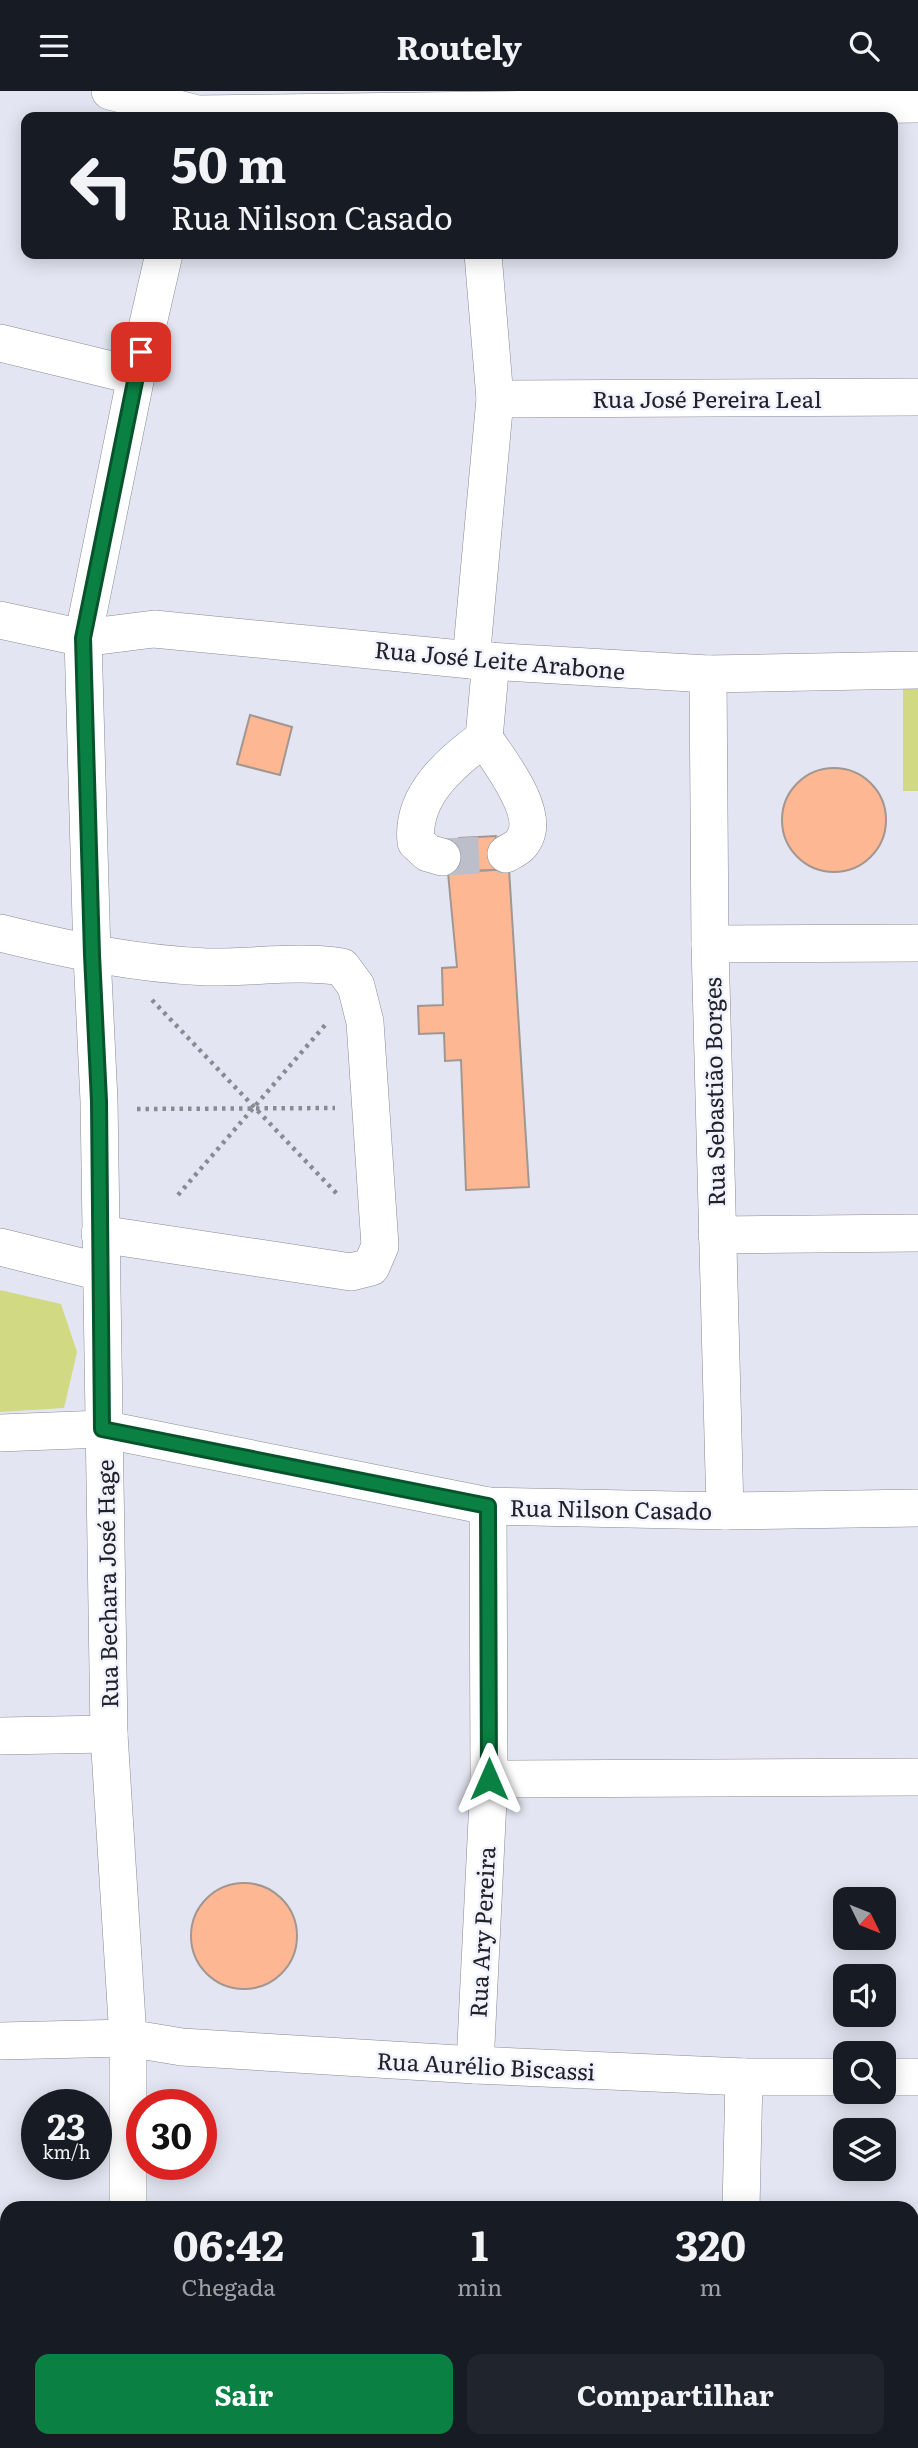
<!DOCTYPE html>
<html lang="pt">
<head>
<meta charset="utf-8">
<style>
	body { margin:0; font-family:Literata,serif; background:#20242c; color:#f1f3f6; height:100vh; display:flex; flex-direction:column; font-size:26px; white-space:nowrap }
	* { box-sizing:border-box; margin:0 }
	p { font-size:23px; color:#9ea1a6 }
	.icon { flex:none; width:38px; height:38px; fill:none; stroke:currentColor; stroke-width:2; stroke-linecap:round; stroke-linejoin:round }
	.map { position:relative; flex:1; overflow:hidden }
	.side { position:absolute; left:0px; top:2110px; width:919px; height:247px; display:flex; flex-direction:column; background:#171b24; border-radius:21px 21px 0 0; box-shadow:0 4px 18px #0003 }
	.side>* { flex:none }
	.top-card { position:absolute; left:21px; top:21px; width:877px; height:147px; border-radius:14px; box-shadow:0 4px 18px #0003; background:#171b24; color:#f1f3f6; overflow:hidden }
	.needle { width:46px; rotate:133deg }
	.fabs { position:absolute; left:833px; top:1796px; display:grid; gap:14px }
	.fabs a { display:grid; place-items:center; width:63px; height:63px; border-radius:14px; background:#171b24; box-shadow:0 4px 18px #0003; font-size:35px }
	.speed { position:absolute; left:21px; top:1998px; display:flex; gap:14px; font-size:35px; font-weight:700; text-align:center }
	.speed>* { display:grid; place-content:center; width:91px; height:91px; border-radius:50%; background:#171b24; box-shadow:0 4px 18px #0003; line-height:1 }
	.speed small { font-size:18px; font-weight:400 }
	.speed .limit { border:10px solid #d22; background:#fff; color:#111 }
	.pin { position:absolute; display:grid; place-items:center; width:60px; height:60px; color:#fff; margin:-30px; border-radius:14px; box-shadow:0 4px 10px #0006 }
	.me { position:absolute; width:77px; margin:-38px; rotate:0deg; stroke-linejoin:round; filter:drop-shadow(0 0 5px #0008) }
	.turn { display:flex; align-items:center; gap:24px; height:147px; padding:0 35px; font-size:32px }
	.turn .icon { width:91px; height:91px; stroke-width:2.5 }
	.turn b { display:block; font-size:49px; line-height:60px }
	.eta { display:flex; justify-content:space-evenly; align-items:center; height:119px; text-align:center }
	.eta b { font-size:42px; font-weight:700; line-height:49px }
	.button { display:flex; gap:14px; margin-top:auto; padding:14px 35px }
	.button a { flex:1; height:80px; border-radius:14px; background:#0b8043; color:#fff; font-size:28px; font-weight:700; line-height:80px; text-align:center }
	.button a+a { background:#20242c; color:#f1f3f6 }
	header { display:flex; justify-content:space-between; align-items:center; height:91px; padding:0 35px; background:#171b24; font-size:32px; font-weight:700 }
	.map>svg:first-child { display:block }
	.green { fill:#d2d983 }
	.building { fill:#feb793; stroke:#a29691; stroke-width:2 }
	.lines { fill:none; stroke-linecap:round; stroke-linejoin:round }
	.minor-tunnel { stroke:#bcbfc9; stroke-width:37; stroke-dasharray:37 18; stroke-linecap:butt }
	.minor-casing { stroke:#888a95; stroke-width:38 }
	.path { stroke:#898b93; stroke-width:4.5; stroke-dasharray:3.5 5; stroke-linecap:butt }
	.minor { stroke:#fff; stroke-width:37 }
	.route-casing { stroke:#07532c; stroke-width:18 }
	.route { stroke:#0b8043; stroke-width:12 }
	.labels { text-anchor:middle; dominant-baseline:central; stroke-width:5; stroke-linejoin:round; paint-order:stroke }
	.street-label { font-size:23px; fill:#212226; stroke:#f0f3ff }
</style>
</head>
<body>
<header><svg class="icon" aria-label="menu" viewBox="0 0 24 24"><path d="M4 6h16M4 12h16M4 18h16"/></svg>Routely<svg class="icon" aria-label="search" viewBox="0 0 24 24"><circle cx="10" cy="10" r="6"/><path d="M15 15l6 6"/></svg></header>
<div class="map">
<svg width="918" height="2357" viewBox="0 0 918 2357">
	<rect width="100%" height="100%" fill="#e3e6f2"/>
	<g class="green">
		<path d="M 918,592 L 918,700 L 903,700 L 903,593 Z"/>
		<path d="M 0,1199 L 61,1213 L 77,1261 L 64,1317 L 0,1321 Z"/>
	</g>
	<g class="building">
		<path d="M 250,624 L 292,636 L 280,684 L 237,673 Z"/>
		<circle cx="834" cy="729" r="52"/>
		<path d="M 496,745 L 498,779 L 460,780 L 459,747 Z"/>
		<path d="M 509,778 L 529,1096 L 466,1099 L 461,969 L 445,970 L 444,942 L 419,943 L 418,915 L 443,914 L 442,877 L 457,876 L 448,782 Z"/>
		<circle cx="244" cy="1845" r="53"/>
	</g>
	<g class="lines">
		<path class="minor-tunnel" d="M 442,766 L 506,763"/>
		<defs>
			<g id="minor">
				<path d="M 110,0 L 197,23 L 918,13"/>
				<path d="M 0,252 L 136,285"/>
				<path d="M 495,308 L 918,306"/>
				<path d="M 0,529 L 83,547 L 154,538 L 471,569 L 708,583 L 918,579"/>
				<path d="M 471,569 L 495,308 L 483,163"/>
				<path d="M 708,583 L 710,853 L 725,1420"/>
				<path d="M 484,647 C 499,670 542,723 523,750 C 520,756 511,760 506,763"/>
				<path d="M 442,766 L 428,762 L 416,751 C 411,705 450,672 484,647 L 491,570"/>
				<path d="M 0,842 C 69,859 136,873 207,876 C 253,877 297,869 342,876 L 356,895 L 365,931 L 380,1155 L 371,1176 L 351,1181 L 100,1143"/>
				<path d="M 710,853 L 918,852"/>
				<path d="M 717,1144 L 918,1142"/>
				<path d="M 0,1156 L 101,1181"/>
				<path d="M 0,1342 L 102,1338 L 488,1415 L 725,1420 L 918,1417"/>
				<path d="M 0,1645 L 109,1643"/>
				<path d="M 489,1688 L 918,1686"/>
				<path d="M 0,1950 L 128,1947 L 182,1956 L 475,1974 L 744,1986 L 845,1986"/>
				<path d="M 475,1974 L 489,1688 L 488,1415"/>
				<path d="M 884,1986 L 918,1986"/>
				<path d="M 128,2118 L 128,1947 L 109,1643 L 99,1010 L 92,864 L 83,547 L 136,285 L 164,163"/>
				<path d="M 741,2118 L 744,1986"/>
				<path d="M 0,2310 L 7,2305"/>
				<path d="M 134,2350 L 135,2357"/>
				<path d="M 737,2357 L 737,2350"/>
			</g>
		</defs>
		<use href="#minor" class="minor-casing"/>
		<g class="path">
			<path d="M 152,909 L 339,1105"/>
			<path d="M 137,1018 L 335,1017"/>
			<path d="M 178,1104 L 326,933"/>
		</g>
		<use href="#minor" class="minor"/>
	</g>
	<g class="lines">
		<defs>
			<path id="route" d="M 141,261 L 83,547 L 92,864 L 99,1010 L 102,1338 L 488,1415 L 489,1688"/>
		</defs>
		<use href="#route" class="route-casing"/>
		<use href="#route" class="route"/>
	</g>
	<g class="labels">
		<g class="street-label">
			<text x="707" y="307">Rua José Pereira Leal</text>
			<text transform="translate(500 568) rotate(5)">Rua José Leite Arabone</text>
			<text transform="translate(713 1001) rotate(-91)">Rua Sebastião Borges</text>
			<text transform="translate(611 1417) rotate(1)">Rua Nilson Casado</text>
			<text transform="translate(106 1493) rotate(-91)">Rua Bechara José Hage</text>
			<text transform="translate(481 1841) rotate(-87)">Rua Ary Pereira</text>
			<text transform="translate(486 1974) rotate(3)">Rua Aurélio Biscassi</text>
		</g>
	</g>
</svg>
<div class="fabs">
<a><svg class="needle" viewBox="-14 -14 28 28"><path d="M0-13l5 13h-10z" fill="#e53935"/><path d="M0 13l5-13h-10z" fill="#9ea1a6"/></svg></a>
<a><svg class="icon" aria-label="sound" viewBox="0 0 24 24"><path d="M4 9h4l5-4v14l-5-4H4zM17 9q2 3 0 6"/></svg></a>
<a><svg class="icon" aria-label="search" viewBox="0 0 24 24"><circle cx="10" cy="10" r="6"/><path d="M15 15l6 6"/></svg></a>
<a><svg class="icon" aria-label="layers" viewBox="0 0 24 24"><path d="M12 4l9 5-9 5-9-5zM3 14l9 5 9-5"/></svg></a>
</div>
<div class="speed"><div>23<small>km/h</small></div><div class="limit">30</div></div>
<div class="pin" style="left:141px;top:261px;background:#d93025"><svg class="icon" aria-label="arrive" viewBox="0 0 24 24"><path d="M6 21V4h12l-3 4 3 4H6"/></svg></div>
<svg class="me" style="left:489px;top:1688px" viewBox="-20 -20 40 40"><path d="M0-17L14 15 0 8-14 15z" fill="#0b8043" stroke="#fff" stroke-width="4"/></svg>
<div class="top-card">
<div class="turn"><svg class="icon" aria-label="left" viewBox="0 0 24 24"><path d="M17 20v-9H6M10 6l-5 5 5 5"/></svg><div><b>50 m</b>Rua Nilson Casado</div></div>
</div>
<section class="side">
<div class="eta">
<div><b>06:42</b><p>Chegada</p></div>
<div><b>1</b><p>min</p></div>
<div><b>320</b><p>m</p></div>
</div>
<div class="button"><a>Sair</a><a>Compartilhar</a></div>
</section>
</div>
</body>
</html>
